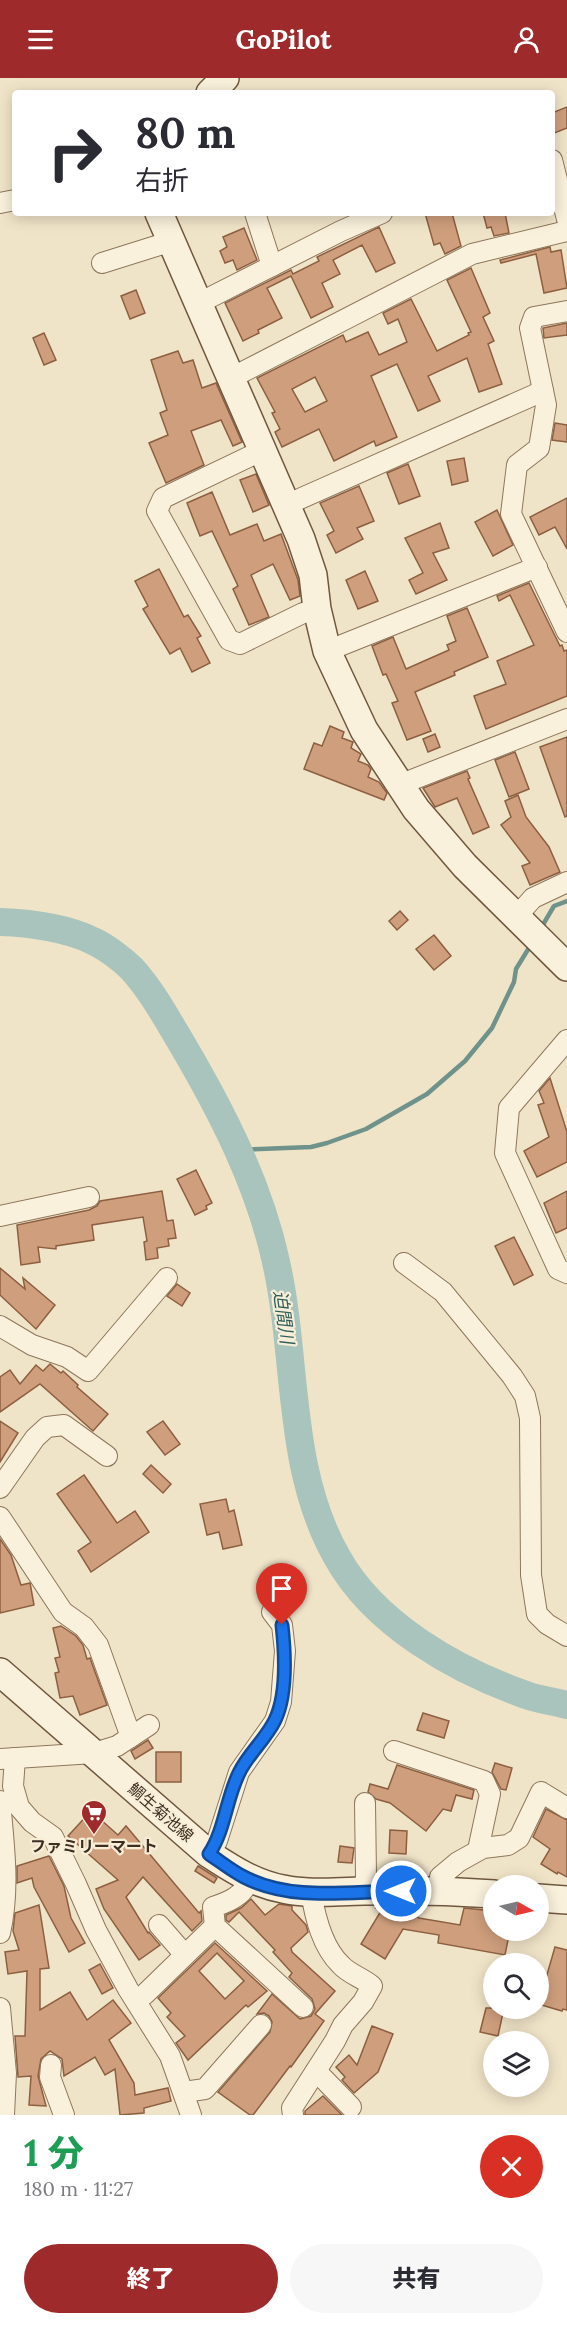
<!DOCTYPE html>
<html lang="ja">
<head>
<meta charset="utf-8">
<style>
	body { margin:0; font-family:Lora,"Noto Sans JP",serif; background:#f7f7f7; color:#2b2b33; height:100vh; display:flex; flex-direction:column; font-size:22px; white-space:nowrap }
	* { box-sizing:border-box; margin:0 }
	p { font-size:20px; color:#7c7c81 }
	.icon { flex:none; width:33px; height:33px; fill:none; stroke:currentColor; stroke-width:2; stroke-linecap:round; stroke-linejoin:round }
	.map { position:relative; height:2037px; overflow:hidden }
	.details { display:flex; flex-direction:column; background:#fff; flex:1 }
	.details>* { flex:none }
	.guide { position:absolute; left:12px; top:12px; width:543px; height:126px; border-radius:6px; box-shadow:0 3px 15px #0003; background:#fff; color:#2b2b33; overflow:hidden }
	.needle { width:39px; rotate:98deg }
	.controls { position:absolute; left:483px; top:1797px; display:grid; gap:12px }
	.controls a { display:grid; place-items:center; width:66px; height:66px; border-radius:50%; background:#fff; box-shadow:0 3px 15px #0003; font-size:30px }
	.pin { position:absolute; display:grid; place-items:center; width:51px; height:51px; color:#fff; margin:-62px -26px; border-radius:50% 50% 50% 0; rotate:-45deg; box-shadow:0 0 6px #0007 }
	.pin .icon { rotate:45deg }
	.me { position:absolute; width:66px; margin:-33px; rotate:270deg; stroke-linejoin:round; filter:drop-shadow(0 0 4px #0008) }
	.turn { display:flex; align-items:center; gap:21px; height:126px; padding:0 24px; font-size:27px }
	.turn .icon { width:78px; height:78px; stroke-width:2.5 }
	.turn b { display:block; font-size:42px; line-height:51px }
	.round { display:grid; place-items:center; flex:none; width:63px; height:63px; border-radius:32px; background:#f7f7f7 }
	.head { display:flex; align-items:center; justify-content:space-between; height:102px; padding:0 24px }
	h1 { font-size:36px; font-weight:800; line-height:45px; color:#1e9e55 }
	.primary-button { display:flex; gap:12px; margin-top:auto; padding:12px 24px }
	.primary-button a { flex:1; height:69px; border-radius:36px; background:#9e2a2b; color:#fff; font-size:24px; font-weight:800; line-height:69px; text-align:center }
	.primary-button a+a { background:#f7f7f7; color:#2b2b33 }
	header { display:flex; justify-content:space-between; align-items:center; height:78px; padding:0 24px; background:#9e2a2b; color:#fff; font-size:27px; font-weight:800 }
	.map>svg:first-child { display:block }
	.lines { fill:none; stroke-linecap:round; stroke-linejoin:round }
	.stream { stroke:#6f938a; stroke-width:4.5 }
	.river { stroke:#a9c4bc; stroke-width:28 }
	.building { fill:#cf9f7d; stroke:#8d5f41; stroke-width:1.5; fill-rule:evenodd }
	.street-casing { stroke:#8d765c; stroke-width:22 }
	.secondary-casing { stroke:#6f573f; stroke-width:30 }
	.street { stroke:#faf1dc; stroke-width:20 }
	.secondary { stroke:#faf1dc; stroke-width:27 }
	.route-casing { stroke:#114b97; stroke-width:15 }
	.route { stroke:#1a73e8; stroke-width:10 }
	.labels { text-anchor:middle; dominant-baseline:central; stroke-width:4.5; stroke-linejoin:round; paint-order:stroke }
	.street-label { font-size:16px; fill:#3d2e20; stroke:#f7eed8 }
	.poi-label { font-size:16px; font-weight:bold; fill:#3d2e20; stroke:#f7eed8 }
	.water-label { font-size:18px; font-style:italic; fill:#2f5d5a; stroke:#f7eed8 }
</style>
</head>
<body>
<header><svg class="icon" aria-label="menu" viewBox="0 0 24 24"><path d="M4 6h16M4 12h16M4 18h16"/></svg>GoPilot<svg class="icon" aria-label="person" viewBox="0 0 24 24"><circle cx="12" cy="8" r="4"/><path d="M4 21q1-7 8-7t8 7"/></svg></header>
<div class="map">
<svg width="567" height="2037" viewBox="0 0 567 2037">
	<rect width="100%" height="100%" fill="#f0e4c8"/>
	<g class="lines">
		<g class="stream">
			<path d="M 541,850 L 554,828 L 567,823"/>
			<path d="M 238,1072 L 311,1069 L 327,1065 L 366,1051 L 427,1016 L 465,983 L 492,950 L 514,904 L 516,891 L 532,865"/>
		</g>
		<path class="river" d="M 0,844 C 29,845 67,850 93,863 C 106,869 122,881 132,891 C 152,913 167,941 182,966 C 222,1034 259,1106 276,1184 C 298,1281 286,1390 337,1479 C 374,1546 455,1592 526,1617 C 539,1622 554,1623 567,1627"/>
	</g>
	<g class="building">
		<path d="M 567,29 L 567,50 L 552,56 L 552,35 Z"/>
		<path d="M 425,135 L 452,135 L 461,168 L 445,176 L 440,165 L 434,167 Z"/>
		<path d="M 483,135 L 505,135 L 509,155 L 494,158 L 491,149 L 487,150 Z"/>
		<path d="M 379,149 L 395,185 L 376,194 L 362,167 L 333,182 L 340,196 L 322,205 L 333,229 L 311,240 L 291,198 L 267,210 L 282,240 L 258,252 L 259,255 L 243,263 L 225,225 L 291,192 L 293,196 L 319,183 L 317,179 Z"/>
		<path d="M 244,150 L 257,182 L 237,192 L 233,182 L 225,185 L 220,173 L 227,169 L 223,159 Z"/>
		<path d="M 550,169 L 551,174 L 561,172 L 567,210 L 544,215 L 536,176 L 501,185 L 500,182 Z"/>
		<path d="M 471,190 L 490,235 L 483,239 L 494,263 L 488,266 L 502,306 L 479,314 L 467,280 L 428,298 L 440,323 L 418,333 L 397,286 L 371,298 L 397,359 L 376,368 L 374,363 L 334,383 L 319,351 L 282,369 L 275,354 L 280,351 L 272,335 L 275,334 L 257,300 L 343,257 L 346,264 L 368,254 L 379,277 L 407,264 L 398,241 L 388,246 L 383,235 L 411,221 L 437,273 L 469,257 L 468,255 L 471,254 L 447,202 ZM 315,299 L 327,323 L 305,334 L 292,311 Z"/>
		<path d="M 136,212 L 145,235 L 130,241 L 121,218 Z"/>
		<path d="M 567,245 L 567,257 L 544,260 L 543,250 Z"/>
		<path d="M 44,255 L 56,282 L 44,287 L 33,260 Z"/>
		<path d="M 178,273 L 183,285 L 193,282 L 202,310 L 216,305 L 242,364 L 233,368 L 221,342 L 191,353 L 204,387 L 166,405 L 149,365 L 168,357 L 160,335 L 167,332 L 151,282 Z"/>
		<path d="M 555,345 L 567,347 L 567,364 L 552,362 Z"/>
		<path d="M 464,380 L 468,403 L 452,407 L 447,383 Z"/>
		<path d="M 408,386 L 420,418 L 399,426 L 387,395 Z"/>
		<path d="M 256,396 L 269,427 L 253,434 L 240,402 Z"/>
		<path d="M 359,408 L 374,443 L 357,450 L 363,461 L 336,475 L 327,457 L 334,453 L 320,425 Z"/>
		<path d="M 212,414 L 230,457 L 257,446 L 264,463 L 281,456 L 298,502 L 300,518 L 290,522 L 273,486 L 251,497 L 269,539 L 249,547 L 233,511 L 238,508 L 212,453 L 200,458 L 187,425 Z"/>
		<path d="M 567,420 L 567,471 L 555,449 L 539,457 L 530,439 Z"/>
		<path d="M 497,432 L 513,467 L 493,478 L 475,444 Z"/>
		<path d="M 440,445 L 449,470 L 433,475 L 447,502 L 416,516 L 409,502 L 423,495 L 405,460 Z"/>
		<path d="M 159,491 L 184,539 L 188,537 L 201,558 L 197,560 L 210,585 L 192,594 L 180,570 L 170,576 L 143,531 L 148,528 L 135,503 Z"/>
		<path d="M 365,493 L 378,523 L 358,531 L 346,502 Z"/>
		<path d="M 529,505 L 560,568 L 562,567 L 564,573 L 567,572 L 567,618 L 486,651 L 474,618 L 506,606 L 497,583 L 534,567 L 510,517 L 499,523 L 497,518 Z"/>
		<path d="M 467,530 L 488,579 L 454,594 L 455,597 L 415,614 L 431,653 L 407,662 L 392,625 L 398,623 L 386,596 L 383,597 L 372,568 L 393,559 L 406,591 L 449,572 L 447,567 L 456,563 L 447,538 Z"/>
		<path d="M 330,648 L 344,654 L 342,660 L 353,664 L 351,670 L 361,676 L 358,683 L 368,687 L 371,691 L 368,699 L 379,704 L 387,715 L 384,722 L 304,691 L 314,665 L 322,668 Z"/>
		<path d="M 435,656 L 440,669 L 428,674 L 423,661 Z"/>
		<path d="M 567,659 L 567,738 L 565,739 L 540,669 Z"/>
		<path d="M 515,674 L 529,711 L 509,719 L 495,682 Z"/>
		<path d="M 467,693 L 470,700 L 468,701 L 489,749 L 473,756 L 457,720 L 435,729 L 423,710 Z"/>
		<path d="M 518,717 L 526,739 L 549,769 L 560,794 L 530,807 L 522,788 L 530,785 L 501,747 L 511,739 L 505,723 Z"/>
		<path d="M 400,833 L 408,842 L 397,852 L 389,843 Z"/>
		<path d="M 434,857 L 451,878 L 434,892 L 416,871 Z"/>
		<path d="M 550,1000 L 567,1054 L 567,1084 L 537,1099 L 524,1073 L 549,1059 L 538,1027 L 544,1025 L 539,1013 Z"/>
		<path d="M 196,1092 L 212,1125 L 206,1128 L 207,1131 L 195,1137 L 177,1101 Z"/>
		<path d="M 162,1113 L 167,1143 L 173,1142 L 176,1160 L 168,1161 L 169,1168 L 157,1170 L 158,1180 L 146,1182 L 144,1164 L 147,1163 L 143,1139 L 92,1147 L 94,1162 L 56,1168 L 56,1171 L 38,1169 L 40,1184 L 21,1187 L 17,1147 L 89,1132 L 97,1128 L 100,1123 Z"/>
		<path d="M 567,1113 L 567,1150 L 556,1155 L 544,1125 Z"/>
		<path d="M 514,1159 L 533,1197 L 514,1207 L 495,1168 Z"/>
		<path d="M 0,1190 L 25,1211 L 23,1200 L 55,1227 L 36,1251 L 0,1217 Z"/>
		<path d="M 177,1206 L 190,1215 L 182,1228 L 167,1218 Z"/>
		<path d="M 50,1286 L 61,1295 L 63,1293 L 78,1307 L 77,1309 L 108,1336 L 93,1353 L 40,1306 L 0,1334 L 0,1299 L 10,1292 L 20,1306 L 36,1287 L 43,1293 Z"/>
		<path d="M 0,1343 L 18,1355 L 0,1384 Z"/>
		<path d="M 163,1343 L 180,1366 L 165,1377 L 147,1354 Z"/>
		<path d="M 151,1387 L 171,1406 L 163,1415 L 143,1396 Z"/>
		<path d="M 84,1397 L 117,1445 L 135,1433 L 149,1454 L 91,1494 L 78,1473 L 91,1464 L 57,1416 Z"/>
		<path d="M 226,1421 L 229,1434 L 234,1432 L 242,1467 L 223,1471 L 219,1454 L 207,1457 L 200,1426 Z"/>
		<path d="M 0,1461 L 11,1477 L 21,1507 L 30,1505 L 34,1527 L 0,1535 Z"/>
		<path d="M 61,1548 L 76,1558 L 83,1567 L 87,1581 L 90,1580 L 107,1627 L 80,1637 L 73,1618 L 60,1620 L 55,1595 L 59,1594 L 55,1580 L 60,1579 L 53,1550 Z"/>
		<path d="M 423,1635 L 449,1643 L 444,1660 L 417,1652 Z"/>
		<path d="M 148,1662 L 153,1670 L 135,1681 L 131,1673 Z"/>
		<rect x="156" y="1674" width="25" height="30"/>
		<path d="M 495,1685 L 512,1690 L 506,1712 L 501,1711 L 492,1694 Z"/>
		<path d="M 397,1687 L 474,1712 L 472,1721 L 456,1717 L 451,1733 L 443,1731 L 426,1753 L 390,1725 L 376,1721 L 368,1714 L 370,1706 L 388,1711 Z"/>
		<path d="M 546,1731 L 567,1742 L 567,1799 L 558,1794 L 557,1796 L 541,1786 L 550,1771 L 533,1759 Z"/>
		<path d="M 91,1733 L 118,1757 L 126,1748 L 199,1835 L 201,1833 L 202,1843 L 192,1853 L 143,1799 L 126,1819 L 148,1855 L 149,1854 L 160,1867 L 139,1882 L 104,1831 L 96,1811 L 118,1802 L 68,1758 Z"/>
		<path d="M 390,1752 L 407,1753 L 406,1776 L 389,1775 Z"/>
		<path d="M 340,1768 L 354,1770 L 352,1785 L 338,1784 Z"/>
		<path d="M 49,1778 L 64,1808 L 71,1840 L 85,1865 L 69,1874 L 34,1809 L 32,1800 L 17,1805 L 17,1788 Z"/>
		<path d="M 198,1788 L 217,1800 L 214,1805 L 195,1793 Z"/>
		<path d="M 251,1821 L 265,1837 L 279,1826 L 292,1828 L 292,1832 L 306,1847 L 308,1854 L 291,1870 L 292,1874 L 335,1913 L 315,1936 L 324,1943 L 291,1989 L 290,1988 L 253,2037 L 250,2037 L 218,2014 L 270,1954 L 272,1944 L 269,1938 L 264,1935 L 257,1936 L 272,1916 L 300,1941 L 311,1938 L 315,1931 L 312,1921 L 289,1899 L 292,1895 L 273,1874 L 275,1872 L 239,1834 L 229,1844 L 226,1842 L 226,1837 L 241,1830 Z"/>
		<path d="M 39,1827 L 49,1890 L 40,1891 L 40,1932 L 70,1914 L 87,1942 L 113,1922 L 131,1945 L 109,1962 L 134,2005 L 135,2017 L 168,2010 L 171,2023 L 144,2030 L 144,2035 L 120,2037 L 115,1991 L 105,1997 L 95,1979 L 64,1998 L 62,1981 L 50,1973 L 41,1981 L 38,1998 L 46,2028 L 29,2027 L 31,1998 L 18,1999 L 15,1958 L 25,1958 L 27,1893 L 8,1896 L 5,1874 L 19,1872 L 13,1853 L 15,1835 Z"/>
		<path d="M 404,1828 L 419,1840 L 460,1847 L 464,1830 L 494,1833 L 494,1852 L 510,1852 L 505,1877 L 438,1865 L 439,1857 L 403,1851 L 385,1881 L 361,1866 L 381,1833 L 376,1830 L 378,1829 Z"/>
		<path d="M 215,1865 L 267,1913 L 248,1929 L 246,1927 L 188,1982 L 176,1965 L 185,1958 L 167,1939 L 171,1935 L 158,1920 ZM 217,1875 L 244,1903 L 225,1921 L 199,1893 Z"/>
		<path d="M 555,1869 L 567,1872 L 567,1932 L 563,1931 L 562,1933 L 538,1926 L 538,1905 L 544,1907 Z"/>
		<path d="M 100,1886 L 113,1910 L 102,1916 L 89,1892 Z"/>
		<path d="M 486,1930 L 504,1930 L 498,1958 L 480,1954 Z"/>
		<path d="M 372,1948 L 393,1956 L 378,1994 L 354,2015 L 342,2002 L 345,1999 L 336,1989 L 349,1977 L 357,1987 Z"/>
		<path d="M 323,2018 L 342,2037 L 305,2037 L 305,2033 Z"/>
	</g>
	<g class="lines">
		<defs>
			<g id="street">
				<path d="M 552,82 L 567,141"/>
				<path d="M 0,125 L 15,122"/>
				<path d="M 255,135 L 272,188"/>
				<path d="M 102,185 L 172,163"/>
				<path d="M 198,223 L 209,220 L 341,153 L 382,135"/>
				<path d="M 567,233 L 534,239 L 530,250 L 546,327 L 539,370 L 517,387 L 511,436 L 567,554"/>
				<path d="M 231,300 L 472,176 L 567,153"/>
				<path d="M 261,373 L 163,420 L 157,433 L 229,562 L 240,566 L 303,535 L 317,531"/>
				<path d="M 286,427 L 543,313"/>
				<path d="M 327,573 L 537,489"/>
				<path d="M 399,707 L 567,641"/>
				<path d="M 515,840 L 533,820 L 567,804"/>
				<path d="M 567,962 L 509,1030 L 505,1075 L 558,1191 L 567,1195"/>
				<path d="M 0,1138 L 89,1119"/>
				<path d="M 404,1185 L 443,1214 L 512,1298 L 525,1318 L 530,1340 L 531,1497 L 537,1536 L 547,1546 L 567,1558"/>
				<path d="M 0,1248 L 32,1267 L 67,1279 L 88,1293 L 167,1200"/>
				<path d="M 0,1410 L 35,1360 L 47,1349 L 64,1347 L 107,1378"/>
				<path d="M 0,1439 L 63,1534 L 84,1549 L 98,1567 L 131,1659"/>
				<path d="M 394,1673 L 484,1703 L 490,1716 L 478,1772"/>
				<path d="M 15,1680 L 13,1708 L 19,1729 L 32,1744 L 53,1759 L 76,1806 L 96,1852 L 128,1911 L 170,1978 L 191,2037"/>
				<path d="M 0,1681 L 94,1675 L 117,1668 L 149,1647"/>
				<path d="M 0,1723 C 4,1769 10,1810 0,1855"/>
				<path d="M 209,1776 L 217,1763 L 239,1694 L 275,1643 L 281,1624 L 285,1573 L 282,1547 L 272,1534"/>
				<path d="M 250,1801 C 243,1818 229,1824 213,1829 L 215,1848 L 303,1929"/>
				<path d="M 364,1813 L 366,1798 L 365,1725"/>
				<path d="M 438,1813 L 440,1799 L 458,1784 L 483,1770 L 508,1767 L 519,1760 L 541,1714 L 567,1730"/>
				<path d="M 159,1847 L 185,1877"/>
				<path d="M 136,1923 L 145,1916 L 215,1848"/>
				<path d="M 0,1930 L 6,1995 L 4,2037"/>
				<path d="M 51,1987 L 50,1999 L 64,2037"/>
				<path d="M 316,1993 L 351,2029"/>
				<path d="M 184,2014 L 205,2011 L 261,1947"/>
				<path d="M 293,2037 L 292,2030 L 335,1963 L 343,1947 L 363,1924 L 372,1908 C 363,1900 349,1896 341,1887 C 322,1869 315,1839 311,1814"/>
			</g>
			<g id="secondary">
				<path d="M 210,15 L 225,0"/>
				<path d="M 159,135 L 301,461 L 313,497 L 317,531 L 327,573 L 364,652 L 416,731 L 465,788 L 567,889"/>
				<path d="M 0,1594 L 209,1776 C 232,1791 255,1806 283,1811 C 311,1817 337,1813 365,1813 C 408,1812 451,1813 494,1816"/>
				<path d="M 538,1820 L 567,1822"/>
			</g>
		</defs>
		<use href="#street" class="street-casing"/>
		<use href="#secondary" class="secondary-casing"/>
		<use href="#street" class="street"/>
		<use href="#secondary" class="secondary"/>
	</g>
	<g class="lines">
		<defs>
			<path id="route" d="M 282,1547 C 285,1574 287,1617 275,1642 C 266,1661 248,1676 239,1695 C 226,1721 225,1752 209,1776 C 221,1784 232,1793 244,1799 C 292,1824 350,1813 401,1813"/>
		</defs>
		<use href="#route" class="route-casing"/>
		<use href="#route" class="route"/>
	</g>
	<defs>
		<symbol id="supermarket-pin" viewBox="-11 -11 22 30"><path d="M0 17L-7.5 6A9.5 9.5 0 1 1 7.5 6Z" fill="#9e2a2b" stroke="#f7eed8"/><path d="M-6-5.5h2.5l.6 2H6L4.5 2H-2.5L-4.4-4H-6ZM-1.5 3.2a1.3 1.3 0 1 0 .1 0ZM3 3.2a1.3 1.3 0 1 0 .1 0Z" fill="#fff"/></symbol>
	</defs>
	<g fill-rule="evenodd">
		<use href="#supermarket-pin" x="79" y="1720" width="30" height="40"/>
	</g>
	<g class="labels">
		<g class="street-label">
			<text transform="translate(161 1734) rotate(41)">鯛生菊池線</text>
		</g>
		<g class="poi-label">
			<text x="94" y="1768">ファミリーマート</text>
		</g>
		<g class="water-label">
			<text transform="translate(284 1239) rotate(82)">迫間川</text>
		</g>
	</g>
</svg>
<div class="controls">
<a><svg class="needle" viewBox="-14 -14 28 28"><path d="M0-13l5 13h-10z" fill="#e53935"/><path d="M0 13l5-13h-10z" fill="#7c7c81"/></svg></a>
<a><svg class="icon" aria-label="search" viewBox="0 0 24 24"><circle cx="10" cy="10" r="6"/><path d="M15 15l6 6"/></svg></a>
<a><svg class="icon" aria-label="layers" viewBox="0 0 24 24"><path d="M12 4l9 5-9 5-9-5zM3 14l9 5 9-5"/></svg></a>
</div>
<div class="pin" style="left:282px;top:1547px;background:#d93025"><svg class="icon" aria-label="arrive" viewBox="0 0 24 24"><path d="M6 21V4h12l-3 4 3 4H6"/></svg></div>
<svg class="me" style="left:401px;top:1813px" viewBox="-20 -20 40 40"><circle r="17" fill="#1a73e8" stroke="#fff" stroke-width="3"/><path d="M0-11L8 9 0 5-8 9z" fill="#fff"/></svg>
<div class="guide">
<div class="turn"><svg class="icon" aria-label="right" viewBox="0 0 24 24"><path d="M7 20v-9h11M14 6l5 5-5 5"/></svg><div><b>80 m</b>右折</div></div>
</div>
</div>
<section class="details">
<div class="head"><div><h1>1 分</h1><p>180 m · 11:27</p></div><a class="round" style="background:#d93025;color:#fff"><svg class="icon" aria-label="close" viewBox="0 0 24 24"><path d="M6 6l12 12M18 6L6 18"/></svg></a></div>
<div class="primary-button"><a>終了</a><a>共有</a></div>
</section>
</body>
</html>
